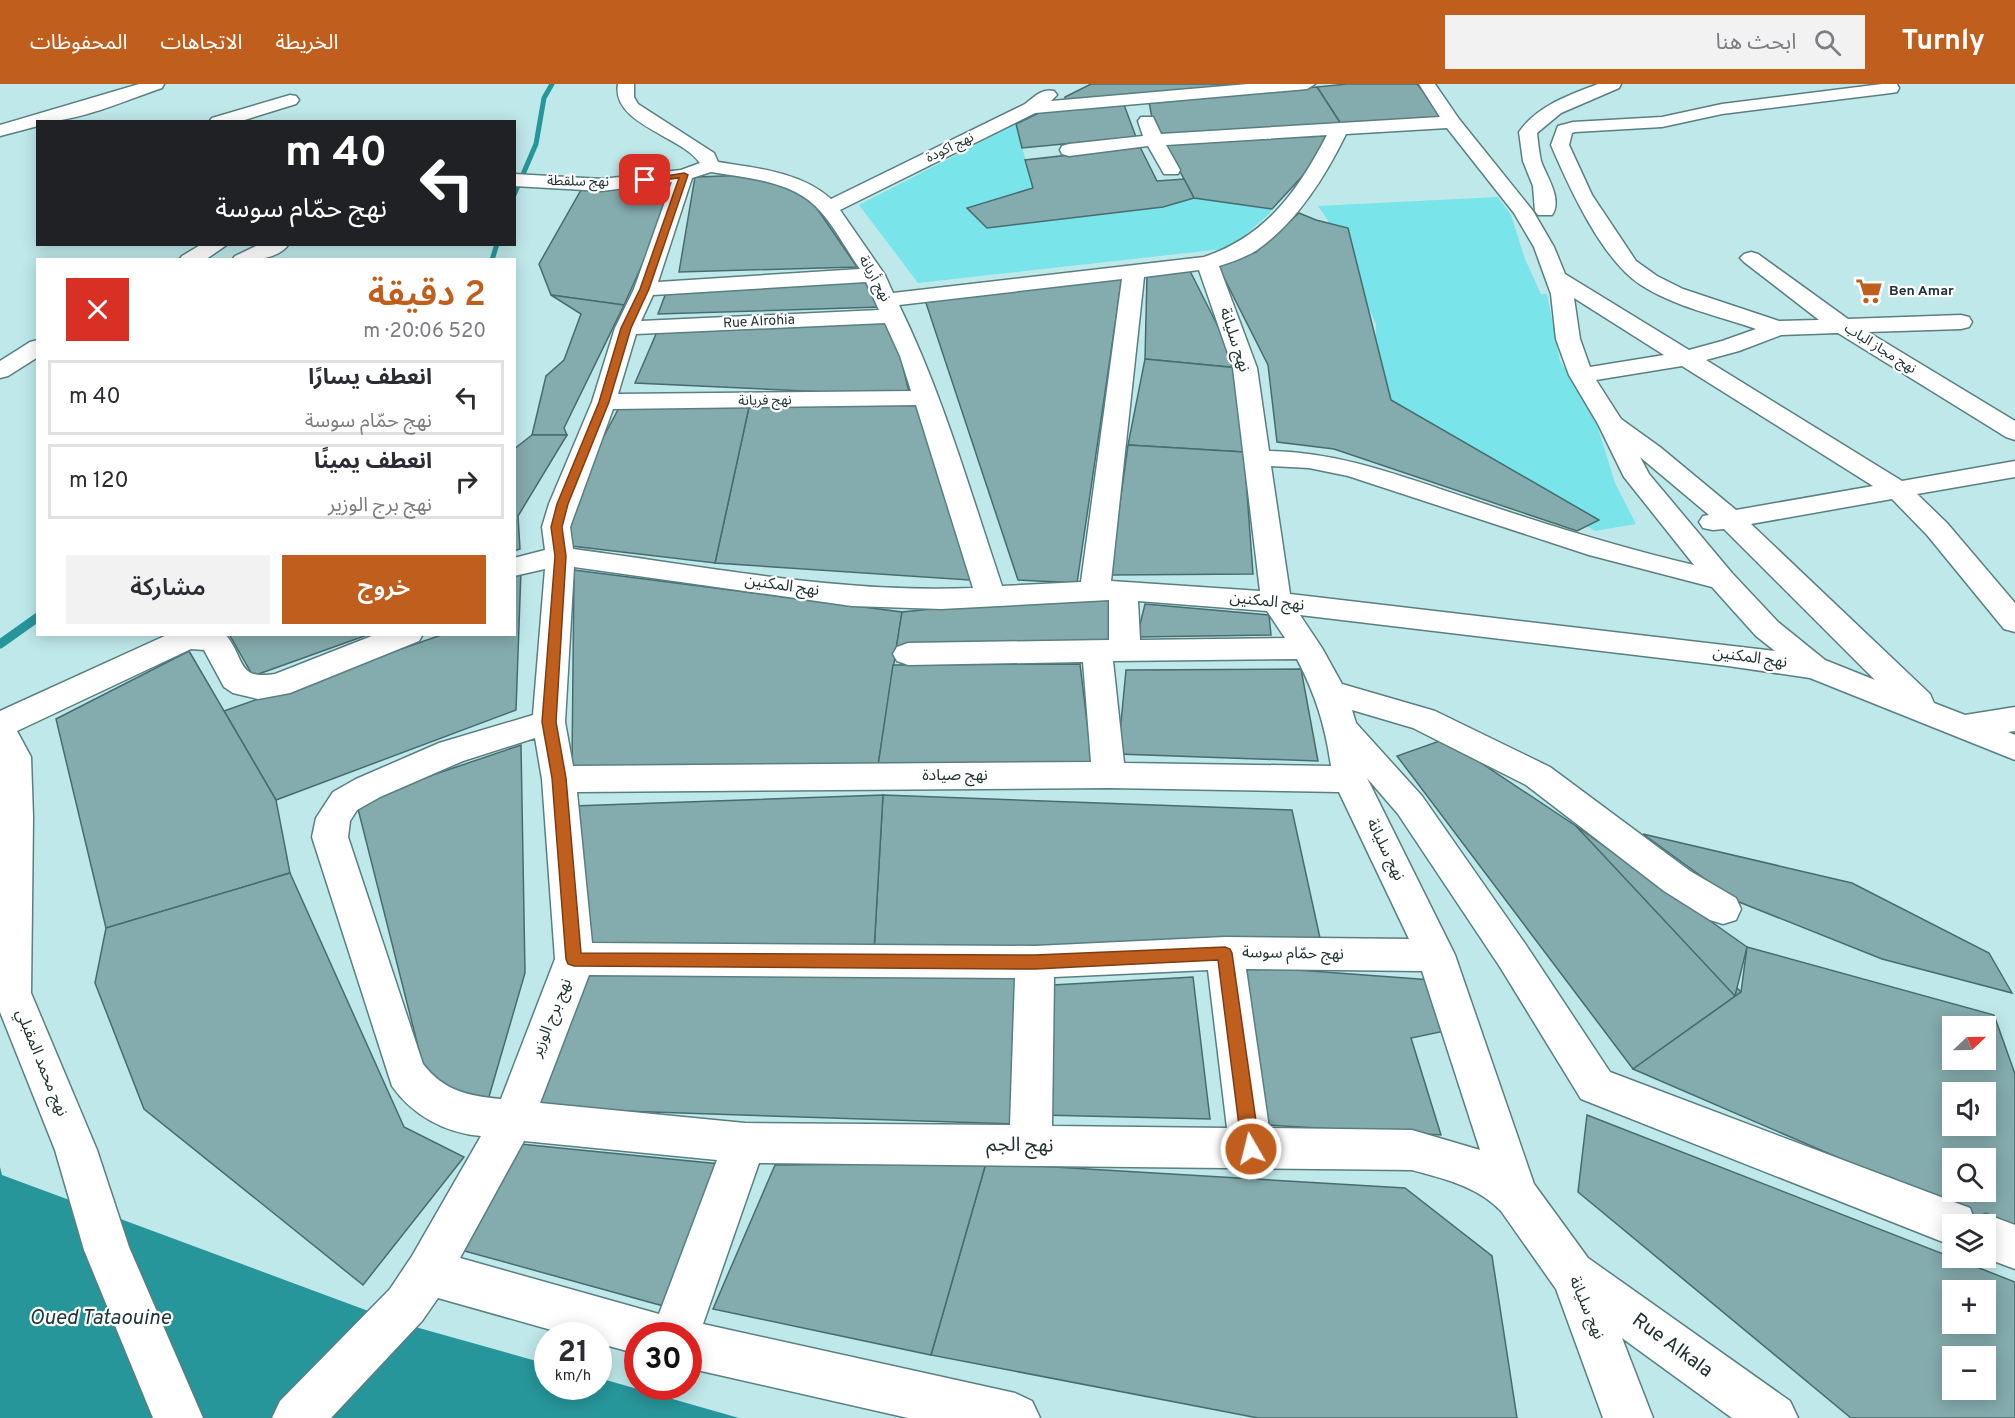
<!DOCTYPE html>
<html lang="ar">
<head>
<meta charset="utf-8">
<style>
	body { margin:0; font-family:Overpass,"Noto Sans Arabic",sans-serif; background:#f2f2f3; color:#2b2b33; direction:rtl; height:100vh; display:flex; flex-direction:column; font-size:22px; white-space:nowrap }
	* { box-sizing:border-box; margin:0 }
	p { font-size:20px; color:#7c7c81 }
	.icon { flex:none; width:33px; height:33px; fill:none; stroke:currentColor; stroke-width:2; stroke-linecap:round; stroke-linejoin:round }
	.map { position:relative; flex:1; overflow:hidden; direction:ltr }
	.side { position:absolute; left:36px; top:174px; width:480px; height:378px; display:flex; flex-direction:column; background:#fff; border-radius:0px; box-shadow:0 3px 15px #0003; direction:rtl }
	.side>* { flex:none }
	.hud { position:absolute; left:36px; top:36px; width:480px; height:126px; border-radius:0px; box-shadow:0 3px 15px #0003; direction:rtl; background:#202124; color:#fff; overflow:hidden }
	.needle { width:39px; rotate:68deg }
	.controls { position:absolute; left:1942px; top:932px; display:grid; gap:12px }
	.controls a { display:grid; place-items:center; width:54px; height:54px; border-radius:0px; background:#fff; box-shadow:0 3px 15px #0003; font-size:30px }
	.speed { position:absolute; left:534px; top:1238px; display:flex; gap:12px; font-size:30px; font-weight:700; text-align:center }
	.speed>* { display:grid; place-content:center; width:78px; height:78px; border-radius:50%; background:#fff; box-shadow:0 3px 15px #0003; line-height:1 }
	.speed small { font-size:15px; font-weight:400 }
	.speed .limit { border:9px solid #d22; background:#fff; color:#111 }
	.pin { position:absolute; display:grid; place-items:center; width:51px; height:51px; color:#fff; margin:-26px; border-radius:12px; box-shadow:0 3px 9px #0006 }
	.me { position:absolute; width:66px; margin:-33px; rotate:352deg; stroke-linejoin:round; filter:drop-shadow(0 0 4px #0008) }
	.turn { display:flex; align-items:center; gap:21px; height:126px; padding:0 30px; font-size:27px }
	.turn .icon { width:78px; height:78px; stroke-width:2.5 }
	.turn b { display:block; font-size:42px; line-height:51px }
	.round { display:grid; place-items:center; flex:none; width:63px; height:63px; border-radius:0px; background:#f2f2f3 }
	.head { display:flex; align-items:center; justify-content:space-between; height:102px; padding:0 30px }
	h1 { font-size:36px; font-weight:600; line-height:45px; color:#bf5e1d }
	.action { display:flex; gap:12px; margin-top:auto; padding:12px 30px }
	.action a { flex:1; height:69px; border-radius:0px; background:#bf5e1d; color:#fff; font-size:24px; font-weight:600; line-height:69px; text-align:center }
	.action a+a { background:#f2f2f3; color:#2b2b33 }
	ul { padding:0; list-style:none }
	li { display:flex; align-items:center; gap:18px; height:75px; margin:0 12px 9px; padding:0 18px; border:3px solid #e1e1e2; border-radius:0px }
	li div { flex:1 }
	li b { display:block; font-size:22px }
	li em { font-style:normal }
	header { display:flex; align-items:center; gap:36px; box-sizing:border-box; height:84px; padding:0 30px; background:#bf5e1d; color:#fff }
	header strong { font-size:28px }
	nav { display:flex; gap:33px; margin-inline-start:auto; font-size:21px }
	.search { width:420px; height:54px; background:#f2f2f3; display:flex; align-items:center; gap:15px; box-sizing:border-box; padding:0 21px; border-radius:0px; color:#7c7c81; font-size:22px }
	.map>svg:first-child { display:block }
	.green { fill:#79e4e9 }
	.water { fill:#27969b }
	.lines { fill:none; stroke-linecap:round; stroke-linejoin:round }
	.stream-far1 { stroke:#27969b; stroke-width:5 }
	.stream { stroke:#27969b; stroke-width:9 }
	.building { fill:#84abad; stroke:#476c6e; stroke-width:1.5; fill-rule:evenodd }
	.street-casing { stroke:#597f81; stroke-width:3 }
	.street { fill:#fff; fill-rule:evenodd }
	.route { fill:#bf5e1d; stroke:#7c3d13; stroke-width:1.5 }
	.labels { text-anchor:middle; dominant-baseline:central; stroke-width:4.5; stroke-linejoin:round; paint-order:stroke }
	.far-street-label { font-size:14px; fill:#233; stroke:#fff }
	.far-poi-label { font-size:14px; font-weight:bold; fill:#233; stroke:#fff; text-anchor:start }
	.street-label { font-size:16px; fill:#233; stroke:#fff }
	.near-street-label { font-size:20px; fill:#233; stroke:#fff }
	.near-water-label { font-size:21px; font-style:italic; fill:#21393a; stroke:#fff }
</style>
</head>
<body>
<header>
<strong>Turnly</strong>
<div class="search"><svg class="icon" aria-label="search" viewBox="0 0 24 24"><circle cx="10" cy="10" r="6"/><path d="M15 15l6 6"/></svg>ابحث هنا</div>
<nav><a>الخريطة</a><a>الاتجاهات</a><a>المحفوظات</a></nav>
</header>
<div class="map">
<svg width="2015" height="1334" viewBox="0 0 2015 1334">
	<rect width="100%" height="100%" fill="#bfe8ea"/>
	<g class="green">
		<path d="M 1016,40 L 1033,104 L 968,124 L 988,144 L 1163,123 L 1194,114 L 1272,125 L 1270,129 L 1231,164 L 918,199 L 859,121 Z"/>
		<path d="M 1498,113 L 1511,131 L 1525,175 L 1541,210 L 1547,210 L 1560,277 L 1593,328 L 1615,399 L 1636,440 L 1595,447 L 1425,344 L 1375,320 L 1376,240 L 1327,135 L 1318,122 Z"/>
	</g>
	<path class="water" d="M 0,1083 L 2,1091 L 371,1228 L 419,1244 L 547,1280 L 548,1302 L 598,1302 L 599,1294 L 739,1334 L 0,1334 Z"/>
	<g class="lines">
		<g class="stream-far1">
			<path d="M 514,111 L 536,60 L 544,14 L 552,0"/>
			<path d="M 492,176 L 497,160"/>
		</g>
		<path class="stream" d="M 0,560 L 38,533"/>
	</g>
	<g class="building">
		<path d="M 1091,0 L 1265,0 L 1065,19 L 1065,13 Z"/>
		<path d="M 1347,0 L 1417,0 L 1445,35 L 1341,40 L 1317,3 Z"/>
		<path d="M 1317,3 L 1341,40 L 1155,50 L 1149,18 Z"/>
		<path d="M 1123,18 L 1136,53 L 1022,64 L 1016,40 L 1047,25 Z"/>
		<path d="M 1328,52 L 1308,86 L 1272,125 L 1194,114 L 1164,57 Z"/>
		<path d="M 1140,63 L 1157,97 L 1184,95 L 1194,114 L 1163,123 L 987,144 L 967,124 L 1033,104 L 1025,76 Z"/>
		<path d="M 751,91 L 783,103 L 800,104 L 814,120 L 857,183 L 679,188 L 695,93 Z"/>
		<path d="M 680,97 L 624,221 L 551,211 L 539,180 L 581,106 Z"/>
		<path d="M 1299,129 L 1316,136 L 1348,144 L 1391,316 L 1599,436 L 1577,447 L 1334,365 L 1277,358 L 1268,281 L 1218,182 L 1256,168 Z"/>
		<path d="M 1190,187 L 1239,284 L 1145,275 L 1147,191 Z"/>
		<path d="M 1122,193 L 1077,499 L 1018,496 L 925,216 Z"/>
		<path d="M 867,196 L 881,223 L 658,230 L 667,206 Z"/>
		<path d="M 551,211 L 624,221 L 564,344 L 567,351 L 532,351 L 546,292 L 564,276 L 581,230 Z"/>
		<path d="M 892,238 L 910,312 L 635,299 L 659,243 Z"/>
		<path d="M 1145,275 L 1239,284 L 1244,368 L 1128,361 Z"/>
		<path d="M 928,320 L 984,497 L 715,479 L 749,323 Z"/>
		<path d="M 620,322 L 749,323 L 715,479 L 563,461 L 574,408 Z"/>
		<path d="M 532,351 L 567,351 L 518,432 L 520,465 L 514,467 L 514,365 Z"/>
		<path d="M 1128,361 L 1244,368 L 1253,490 L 1110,491 Z"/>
		<path d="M 521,486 L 516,626 L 276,716 L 224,627 L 444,550 L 514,550 L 514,488 Z"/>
		<path d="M 574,486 L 902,528 L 878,682 L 572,682 Z"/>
		<path d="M 1110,507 L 1120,555 L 896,565 L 902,528 Z"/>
		<path d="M 1145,520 L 1269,531 L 1271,551 L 1137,553 Z"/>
		<path d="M 229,550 L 370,550 L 253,592 Z"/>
		<path d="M 189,567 L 276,716 L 290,789 L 106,844 L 56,635 Z"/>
		<path d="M 1080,580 L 1092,680 L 878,682 L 893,581 Z"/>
		<path d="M 1301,585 L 1318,677 L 1118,670 L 1126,586 Z"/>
		<path d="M 1445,655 L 1576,742 L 1741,908 L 1633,985 L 1397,672 Z"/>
		<path d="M 521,661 L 525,889 L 486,1023 L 426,994 L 356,717 Z"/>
		<path d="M 883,711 L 1292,726 L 1320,854 L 874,867 Z"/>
		<path d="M 883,711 L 874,867 L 579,861 L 573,722 Z"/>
		<path d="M 1576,742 L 1747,863 L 1735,912 Z"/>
		<path d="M 1643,750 L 1852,799 L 1989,869 L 2012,909 L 1882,875 L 1734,816 Z"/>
		<path d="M 290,789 L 404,1043 L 464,1073 L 363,1201 L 144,1025 L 95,899 L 106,844 Z"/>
		<path d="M 1747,863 L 1994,931 L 2015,990 L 2015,1150 L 1633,985 L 1741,908 ZM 1953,942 L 1986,942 L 1986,975 L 1953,975 ZM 1953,1008 L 1986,1008 L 1986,1041 L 1953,1041 ZM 1953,1074 L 1986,1074 L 1986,1107 L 1953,1107 Z"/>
		<path d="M 576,877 L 1021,890 L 1015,1040 L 531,1024 Z"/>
		<path d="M 1243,882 L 1432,896 L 1445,947 L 1411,954 L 1441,1051 L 1264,1041 Z"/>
		<path d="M 1193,893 L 1210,1035 L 1041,1031 L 1053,901 Z"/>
		<path d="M 1587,1031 L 2015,1198 L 2015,1334 L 1851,1334 L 1578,1108 ZM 1953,1206 L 1986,1206 L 1986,1239 L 1953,1239 ZM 1953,1272 L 1986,1272 L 1986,1305 L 1953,1305 Z"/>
		<path d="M 520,1060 L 720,1080 L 667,1223 L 461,1166 Z"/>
		<path d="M 986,1079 L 1405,1104 L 1492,1172 L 1517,1334 L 1258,1334 L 931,1271 Z"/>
		<path d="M 986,1079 L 931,1271 L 713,1225 L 775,1081 Z"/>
	</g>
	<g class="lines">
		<defs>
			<g id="street">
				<path d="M 139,0 L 164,0 L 162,4 C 123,17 79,38 38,38 L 38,42 L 0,52 L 0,41 Z"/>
				<path d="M 618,0 L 634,0 L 634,13 L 638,20 L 714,69 L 718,78 C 756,84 801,88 831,115 L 1025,20 C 1034,13 1042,4 1054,7 L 1057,11 L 1051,17 L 1248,0 L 1315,0 L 1307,5 L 1035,29 L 840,126 L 885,191 L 893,209 L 1204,173 C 1266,152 1298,107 1327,51 L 1166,61 L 1180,86 L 1178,90 L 1164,90 L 1148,62 L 1069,72 L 1062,70 L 1060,66 L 1062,62 L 1069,60 L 1143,52 L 1138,37 L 1141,33 L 1153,33 L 1161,50 L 1440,33 L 1419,0 L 1435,0 L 1459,35 L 1533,127 L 1554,163 L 1565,190 L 1689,266 L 1722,257 L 1756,245 C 1719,232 1675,223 1641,201 C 1602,176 1569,103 1551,61 L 1558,42 L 1573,38 L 1662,33 L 1722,20 L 1882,0 L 1897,0 L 1899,4 L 1897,8 L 1891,9 L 1722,30 L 1662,43 L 1575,48 L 1572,49 L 1569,61 L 1592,111 L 1636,177 L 1657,192 L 1683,205 L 1779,237 L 1819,236 L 1744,178 L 1740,174 L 1744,170 L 1751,168 L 1758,170 L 1848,235 L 1961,231 L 1969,233 L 1972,238 L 1969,243 L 1961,245 L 1868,248 L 2015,337 L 2015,356 L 2006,353 L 1838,249 L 1781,251 L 1739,267 L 1706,276 L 1902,397 L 2015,377 L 2015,393 L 1917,410 L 1947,439 L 2015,519 L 2015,548 L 2004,545 L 1927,451 L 1892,415 L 1751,440 L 1930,610 L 1934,619 L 1965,631 L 2015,623 L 2015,647 L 2008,648 L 2015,651 L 2015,676 L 1810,594 L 1728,582 L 1300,531 L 1322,564 L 1342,600 L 1435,627 L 1550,683 L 1690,787 L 1736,814 L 1741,825 L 1736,836 L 1723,840 L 1710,836 L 1664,807 L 1526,701 L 1413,644 L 1352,626 L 1356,639 L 1422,712 L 1526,861 L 1610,988 L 1954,1118 L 1970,1124 L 1974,1135 L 1986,1130 L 2015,1141 L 2015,1185 L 1983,1173 L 1986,1173 L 1986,1140 L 1953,1140 L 1953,1162 L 1581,1015 L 1500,883 L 1398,730 L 1367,694 L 1455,871 L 1534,1100 L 1588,1174 L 1790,1317 L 1798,1334 L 1732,1334 L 1622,1254 L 1653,1334 L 1603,1334 L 1556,1205 L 1501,1127 C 1477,1102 1444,1095 1412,1086 L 759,1079 L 703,1240 L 1015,1309 L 1032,1317 L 1040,1334 L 908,1334 L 688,1284 L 688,1251 L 638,1251 L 638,1270 L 598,1259 L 598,1251 L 569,1251 L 438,1214 L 422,1237 L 331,1334 L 272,1334 L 280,1317 L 390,1205 L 412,1172 L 481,1052 C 445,1049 412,1031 392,1002 L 312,753 L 316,734 L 333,708 L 356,695 L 439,659 L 533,631 L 545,485 L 514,492 L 514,474 L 545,466 L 542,443 L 549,420 L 592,318 L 615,244 L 634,205 L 672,98 L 602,107 L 514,102 L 514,90 L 602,95 L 681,86 L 700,79 C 682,52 611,40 618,0 ZM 1447,44 L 1514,129 L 1534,163 L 1551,210 L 1556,255 L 1569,291 L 1598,340 L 1624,393 L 1694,481 C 1617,463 1541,439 1467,414 C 1401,392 1339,368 1269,367 L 1257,284 L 1219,182 C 1232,178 1246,173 1257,166 C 1297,138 1325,93 1346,50 ZM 711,88 C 748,94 795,97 821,128 C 836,145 847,167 860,185 L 658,198 L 692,94 ZM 1199,186 L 1233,284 L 1260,507 L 1111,497 L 1144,193 ZM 1122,195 L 1081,498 L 1002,502 C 970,407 943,311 899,221 ZM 866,198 L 879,226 L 641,237 L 653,211 ZM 1574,214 L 1664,271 L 1590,283 L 1580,255 ZM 885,239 L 900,272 L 911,307 L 618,310 L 636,250 ZM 1682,282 L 1873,402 L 1736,426 L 1660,363 L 1621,335 L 1596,296 ZM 916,321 L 973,504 C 840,510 705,482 573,465 L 570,443 L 613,325 ZM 1640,373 L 1709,431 L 1703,432 L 1699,438 L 1703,444 L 1713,446 L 1724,445 L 1875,596 L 1825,576 L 1778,538 L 1732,489 L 1649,390 ZM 1271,382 L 1309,384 L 1348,392 L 1589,471 L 1712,503 L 1756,552 L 1775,567 L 1290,510 ZM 574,483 L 852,522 L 941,525 L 1109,516 L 1109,556 L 908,559 L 897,563 L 893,570 L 897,577 L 908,581 L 1083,578 L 1091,678 L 573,682 L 565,638 ZM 1138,517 L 1267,527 L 1285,554 L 1140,556 ZM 1297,575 C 1316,612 1325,641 1331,682 L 1124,679 L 1113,577 ZM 535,654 L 542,695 L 555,875 L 501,1015 C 468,1012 444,1007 423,980 L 348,753 L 350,737 L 357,726 L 380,713 L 463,677 ZM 1109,704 L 1339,708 L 1409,855 L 1225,853 L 1035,862 L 592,859 L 577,708 ZM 1246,885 L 1422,887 L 1480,1066 L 1412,1046 L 1269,1044 ZM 1208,886 L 1227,1044 L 1052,1042 L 1054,893 ZM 589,891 L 1015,894 L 1010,1041 L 745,1039 L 540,1019 ZM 524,1057 L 717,1076 L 659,1230 L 460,1174 Z"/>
				<path d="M 1598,0 L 1621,0 L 1619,4 L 1561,29 L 1537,49 C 1538,58 1539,68 1541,77 C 1546,92 1563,115 1552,131 L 1538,131 L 1535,127 L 1533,102 L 1523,77 L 1519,48 C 1537,22 1569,11 1598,0 Z"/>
				<path d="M 290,11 L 296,12 L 299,16 L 296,20 L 238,38 L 209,38 L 212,34 Z"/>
				<path d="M 202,160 L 228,160 L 205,176 L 179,176 L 182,172 Z"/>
				<path d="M 260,160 L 289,160 C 277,177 250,176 232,176 L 235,172 Z"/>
				<path d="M 38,256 L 38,273 L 8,292 L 0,294 L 0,277 L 30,258 Z"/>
				<path d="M 169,550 L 226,551 C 246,576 236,596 275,590 L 377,550 L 423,550 L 419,557 L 290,609 L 258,615 L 233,609 L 224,603 L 204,566 L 191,565 L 17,647 L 31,673 L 33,733 L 31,909 L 97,1066 L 129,1163 L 203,1334 L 153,1334 L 84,1166 L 55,1066 L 0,928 L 0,627 Z"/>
			</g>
		</defs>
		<use href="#street" class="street-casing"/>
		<use href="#street" class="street"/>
	</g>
	<path class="route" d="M 684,89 L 688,91 L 649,205 L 631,244 L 609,318 L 568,420 L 562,443 L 566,472 L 556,638 L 566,694 L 581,869 L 1035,871 L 1225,863 L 1230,865 L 1232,869 L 1260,1065 L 1257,1071 L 1251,1073 L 1245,1071 L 1242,1065 L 1218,876 L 1035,885 L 574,882 L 568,880 L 566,875 L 552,694 L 542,638 L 555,472 L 551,443 L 557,420 L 599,318 L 621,244 L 640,205 L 679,94 L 645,98 L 641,96 Z"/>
	<defs>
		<symbol id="supermarket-bare" viewBox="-9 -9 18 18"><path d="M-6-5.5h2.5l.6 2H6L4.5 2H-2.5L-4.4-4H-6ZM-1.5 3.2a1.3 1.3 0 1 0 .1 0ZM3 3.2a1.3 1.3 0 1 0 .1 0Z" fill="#bf5e1d" stroke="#fff" stroke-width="2.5" paint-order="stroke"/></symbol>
	</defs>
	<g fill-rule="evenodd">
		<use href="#supermarket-bare" x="1850" y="188" width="38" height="38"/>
	</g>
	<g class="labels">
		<g class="far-street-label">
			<text transform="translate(950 64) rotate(-26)">نهج اكودة</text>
			<text transform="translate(578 98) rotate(1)">نهج سلقطة</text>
			<text transform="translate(874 195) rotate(61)">نهج أريانة</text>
			<text transform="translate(759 238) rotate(-3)">Rue Alrohia</text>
			<text transform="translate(1880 265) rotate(32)">نهج مجاز الباب</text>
			<text transform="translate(765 317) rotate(-1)">نهج فريانة</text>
		</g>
		<g class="far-poi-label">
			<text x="1889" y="207">Ben Amar</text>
		</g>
		<g class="street-label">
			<text transform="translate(1234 256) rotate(72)">نهج سليانة</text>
			<text transform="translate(782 502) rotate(8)">نهج المكنين</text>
			<text transform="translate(1267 518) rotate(6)">نهج المكنين</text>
			<text transform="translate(1750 574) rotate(8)">نهج المكنين</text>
			<text x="955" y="692">نهج صيادة</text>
			<text transform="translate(1385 766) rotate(64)">نهج سليانة</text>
			<text transform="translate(1293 870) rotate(1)">نهج حمّام سوسة</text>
			<text transform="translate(552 934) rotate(-68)">نهج برج الوزير</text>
			<text transform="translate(41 979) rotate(68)">نهج محمد المقبلي</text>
			<text transform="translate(1586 1224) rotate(67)">نهج سليانة</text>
		</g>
		<g class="near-street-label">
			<text transform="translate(1020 1062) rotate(1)">نهج الجم</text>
			<text transform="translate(1672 1262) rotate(36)">Rue Alkala</text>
		</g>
		<g class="near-water-label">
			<text x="100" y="1234">Oued Tataouine</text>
		</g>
	</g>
</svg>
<div class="controls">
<a><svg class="needle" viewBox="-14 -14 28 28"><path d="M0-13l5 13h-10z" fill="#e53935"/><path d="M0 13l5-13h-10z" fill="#7c7c81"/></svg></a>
<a><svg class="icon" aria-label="sound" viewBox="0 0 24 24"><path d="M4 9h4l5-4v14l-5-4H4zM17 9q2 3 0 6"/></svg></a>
<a><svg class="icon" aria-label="search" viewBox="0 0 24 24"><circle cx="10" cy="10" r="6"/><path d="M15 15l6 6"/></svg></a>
<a><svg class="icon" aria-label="layers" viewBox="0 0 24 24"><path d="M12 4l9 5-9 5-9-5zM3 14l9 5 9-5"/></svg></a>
<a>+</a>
<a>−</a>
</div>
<div class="speed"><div>21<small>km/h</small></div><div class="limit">30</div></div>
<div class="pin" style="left:645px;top:96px;background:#d93025"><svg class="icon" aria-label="arrive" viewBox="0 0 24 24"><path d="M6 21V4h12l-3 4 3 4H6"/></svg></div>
<svg class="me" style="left:1251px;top:1065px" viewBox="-20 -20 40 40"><circle r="17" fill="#bf5e1d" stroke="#fff" stroke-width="3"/><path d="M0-11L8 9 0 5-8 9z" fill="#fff"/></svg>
<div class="hud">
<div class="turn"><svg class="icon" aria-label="left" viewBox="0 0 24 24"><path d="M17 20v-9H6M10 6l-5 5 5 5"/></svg><div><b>40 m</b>نهج حمّام سوسة</div></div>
</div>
<section class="side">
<div class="head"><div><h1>2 دقيقة</h1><p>520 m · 20:06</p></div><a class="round" style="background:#d93025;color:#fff"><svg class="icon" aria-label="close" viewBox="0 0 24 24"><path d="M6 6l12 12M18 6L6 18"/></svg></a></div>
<ul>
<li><svg class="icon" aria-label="left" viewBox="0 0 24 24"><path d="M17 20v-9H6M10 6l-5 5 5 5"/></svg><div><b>انعطف يسارًا</b><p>نهج حمّام سوسة</p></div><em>40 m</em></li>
<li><svg class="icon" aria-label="right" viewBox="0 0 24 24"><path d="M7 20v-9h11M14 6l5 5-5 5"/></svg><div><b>انعطف يمينًا</b><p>نهج برج الوزير</p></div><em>120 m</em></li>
</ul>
<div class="action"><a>خروج</a><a>مشاركة</a></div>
</section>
</div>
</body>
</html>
